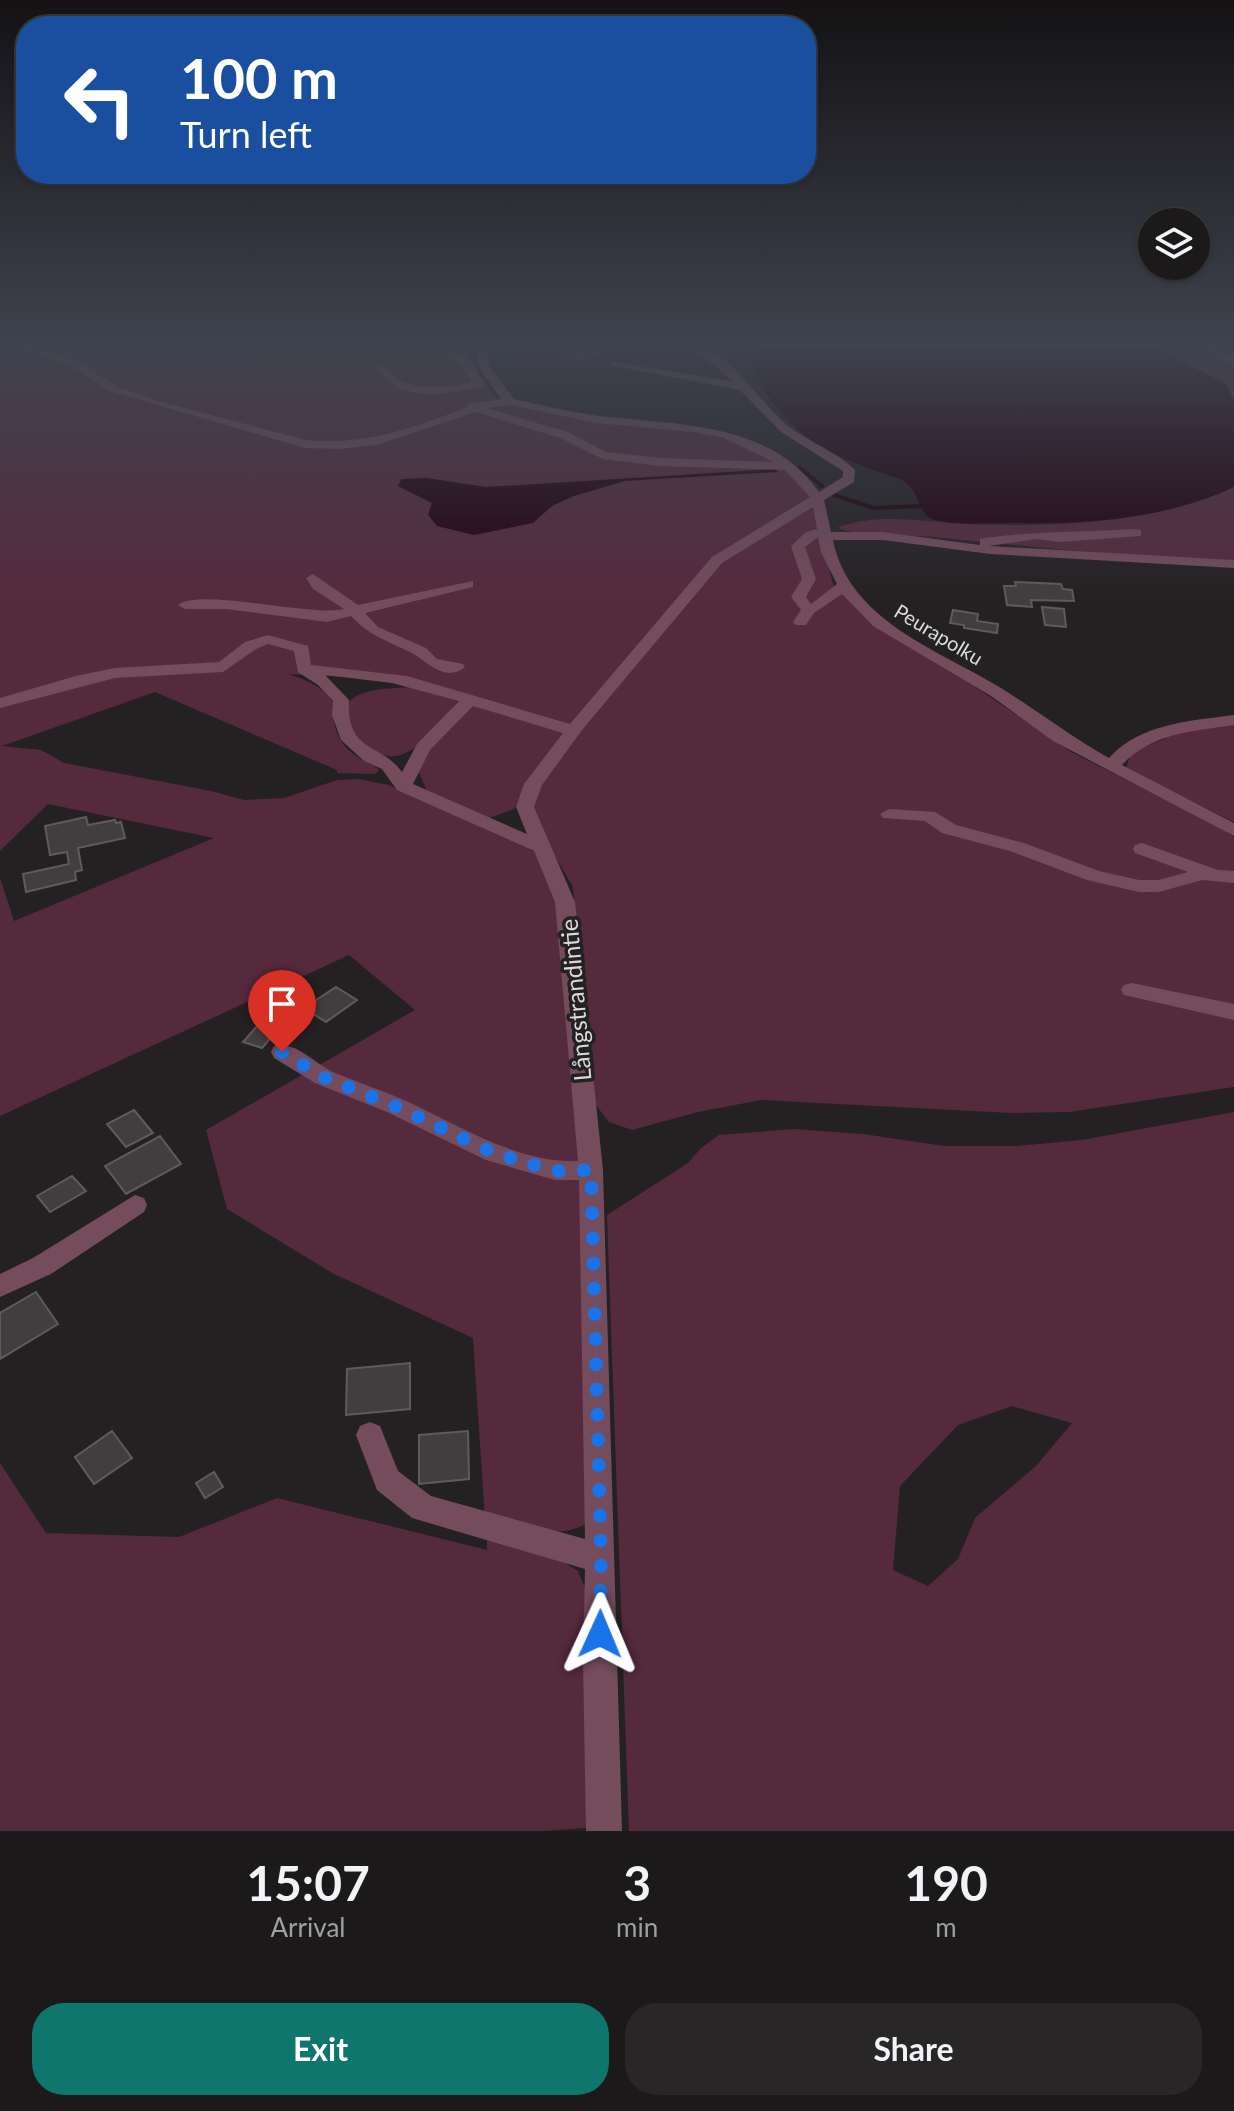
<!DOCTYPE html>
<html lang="en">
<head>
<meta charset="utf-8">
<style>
	body { margin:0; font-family:Lato,sans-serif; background:#282627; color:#f1f3f6; height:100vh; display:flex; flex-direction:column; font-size:30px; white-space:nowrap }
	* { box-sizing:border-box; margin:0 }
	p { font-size:26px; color:#a0a0a2 }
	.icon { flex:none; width:44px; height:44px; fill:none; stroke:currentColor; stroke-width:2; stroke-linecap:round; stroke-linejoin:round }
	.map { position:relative; height:1831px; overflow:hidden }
	.panel { display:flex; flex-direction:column; background:#1b191a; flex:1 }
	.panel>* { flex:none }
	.top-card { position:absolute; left:16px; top:16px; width:800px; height:168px; border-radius:32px; box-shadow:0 2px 6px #0004,0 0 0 2px #393839; background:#1a4fa0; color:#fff; overflow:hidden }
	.buttons { position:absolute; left:1138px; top:208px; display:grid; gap:16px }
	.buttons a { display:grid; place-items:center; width:72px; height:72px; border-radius:50%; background:#1b191a; box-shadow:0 2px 6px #0004,0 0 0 2px #393839; font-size:40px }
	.pin { position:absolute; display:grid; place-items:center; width:68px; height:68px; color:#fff; margin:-82px -34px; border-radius:50% 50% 50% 0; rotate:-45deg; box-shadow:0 0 8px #0007 }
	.pin .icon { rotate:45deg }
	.me { position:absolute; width:88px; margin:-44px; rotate:1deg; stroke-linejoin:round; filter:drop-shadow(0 0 6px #0008) }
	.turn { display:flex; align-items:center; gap:28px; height:168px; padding:0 32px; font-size:36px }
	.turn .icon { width:104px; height:104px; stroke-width:2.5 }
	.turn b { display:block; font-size:56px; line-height:68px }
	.eta { display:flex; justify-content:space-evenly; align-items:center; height:136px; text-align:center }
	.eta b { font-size:48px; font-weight:700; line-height:56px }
	.button { display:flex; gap:16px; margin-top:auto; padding:16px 32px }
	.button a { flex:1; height:92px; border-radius:32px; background:#0f766e; color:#fff; font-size:32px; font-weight:700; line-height:92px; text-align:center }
	.button a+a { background:#282627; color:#f1f3f6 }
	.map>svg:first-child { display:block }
	.green { fill:#562a3d; fill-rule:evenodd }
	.water { fill:#22000f }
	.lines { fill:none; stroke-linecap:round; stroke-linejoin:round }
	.stream { stroke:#22000f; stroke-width:4 }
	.building { fill:#413e3f; stroke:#5e5b5d; stroke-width:2 }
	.minor { fill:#744c5c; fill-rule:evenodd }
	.route { stroke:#1a73e8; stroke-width:14; stroke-dasharray:0 25.2 }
	.labels { text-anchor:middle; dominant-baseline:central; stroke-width:7; stroke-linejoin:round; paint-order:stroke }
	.far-street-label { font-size:20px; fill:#dbdada; stroke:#242122 }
	.street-label { font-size:24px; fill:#dbdada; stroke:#242122 }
</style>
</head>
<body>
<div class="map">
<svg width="1234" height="1831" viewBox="0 0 1234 1831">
	<rect width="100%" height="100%" fill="#242122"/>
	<g class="green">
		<path d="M 0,346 L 462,346 L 497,400 L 504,404 L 626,426 L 686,430 L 723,437 L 765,458 L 792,475 L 811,497 L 833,584 L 871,624 L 971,684 L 1071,752 L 1209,821 L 1234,837 L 1234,1087 L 1069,1112 L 1011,1113 L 761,1100 L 698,1112 L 632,1130 L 609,1122 L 595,1104 L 573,887 L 538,827 L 532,798 L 561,743 L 514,809 L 489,818 L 427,791 L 417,768 L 425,755 L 468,705 L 459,700 C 435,726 407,777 368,747 C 352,734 349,725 346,705 C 360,687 390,689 411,687 L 368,678 L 288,674 C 308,681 323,686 334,704 C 331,725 338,744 356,756 C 364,762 373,764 379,770 L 375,774 L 337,773 L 337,770 L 155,692 L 2,746 L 41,750 L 64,763 L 211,791 L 244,800 L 284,798 L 337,780 L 358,779 L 389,785 L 535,852 L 555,899 L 584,1167 L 592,1520 C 560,1543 521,1526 485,1519 L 473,1338 L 334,1274 L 227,1209 L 206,1130 L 415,1010 L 349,955 L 0,1116 L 0,878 L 14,921 L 214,838 L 48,804 L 0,851 Z"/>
		<path d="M 1154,346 L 1234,346 L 1234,399 L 1225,384 Z"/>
		<path d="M 1234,487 L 1234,562 C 1134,556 1034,548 934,537 C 902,534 868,538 837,528 C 877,512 922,522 964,524 C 1054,527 1151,525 1234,487 Z"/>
		<path d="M 1234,723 L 1234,822 L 1126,769 L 1131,752 L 1181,732 Z"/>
		<path d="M 1234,1112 L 1234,1831 L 629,1831 L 607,1215 L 688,1163 L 701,1148 L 719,1135 L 794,1129 L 863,1134 L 944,1146 L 1017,1146 L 1082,1140 ZM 1012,1406 L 1072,1423 L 1036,1466 L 975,1518 L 958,1559 L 928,1586 L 893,1570 L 900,1486 L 958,1425 Z"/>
		<path d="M 0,1463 L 46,1533 L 179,1537 L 277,1498 L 487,1550 L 487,1537 L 547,1552 L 578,1571 L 593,1608 L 597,1827 L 544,1831 L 0,1831 Z"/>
	</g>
	<g class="water">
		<path d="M 757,346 L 1154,346 L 1225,384 L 1234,399 L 1234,487 C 1163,520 1085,524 1008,523 C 984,523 959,525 935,520 C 915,515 923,487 897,478 C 866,468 836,457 809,439 C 789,425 737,369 757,346 Z"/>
		<path d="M 776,469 L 778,472 L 625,481 L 574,496 L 552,506 L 533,523 L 474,535 L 437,526 L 428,515 L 432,503 L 398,486 L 401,479 L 427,478 L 486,487 Z"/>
	</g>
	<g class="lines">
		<g class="stream">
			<path d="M 800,468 L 822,486"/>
			<path d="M 834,495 L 874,508 L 921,506"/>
		</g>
	</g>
	<g class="building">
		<path d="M 584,346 L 602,349 L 583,360 L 566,357 Z"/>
		<path d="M 1015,582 L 1061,584 L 1063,589 L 1072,590 L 1074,601 L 1031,600 L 1032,607 L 1007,605 L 1004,586 L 1016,586 Z"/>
		<path d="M 1042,607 L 1064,609 L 1066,627 L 1045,625 Z"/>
		<path d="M 953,610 L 978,614 L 977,621 L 998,624 L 997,633 L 964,628 L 964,625 L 950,623 Z"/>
		<path d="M 86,817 L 88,825 L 115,820 L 116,823 L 121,822 L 125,838 L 78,848 L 82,870 L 75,872 L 76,880 L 26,892 L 23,874 L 69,864 L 67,852 L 50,855 L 45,826 Z"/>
		<path d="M 336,987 L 357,1000 L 326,1022 L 304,1008 Z"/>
		<path d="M 258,1025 L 276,1032 L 262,1048 L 243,1042 Z"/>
		<path d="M 134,1110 L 153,1133 L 126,1147 L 107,1124 Z"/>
		<path d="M 160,1136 L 181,1164 L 126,1194 L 105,1166 Z"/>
		<path d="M 72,1176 L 86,1191 L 50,1212 L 37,1196 Z"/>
		<path d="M 36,1292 L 58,1324 L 0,1359 L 0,1313 Z"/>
		<path d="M 410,1363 L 410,1409 L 346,1415 L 347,1369 Z"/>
		<path d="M 112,1431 L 132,1458 L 94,1484 L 75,1457 Z"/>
		<path d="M 468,1431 L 469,1479 L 419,1484 L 419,1435 Z"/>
		<path d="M 214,1472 L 223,1487 L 205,1498 L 196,1483 Z"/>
	</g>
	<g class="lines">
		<g class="minor">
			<path d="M 14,346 L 30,346 L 79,362 L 118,387 L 162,402 L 306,440 C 363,446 414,428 467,407 L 468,404 L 501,399 L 480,369 L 475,346 L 485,346 L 491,369 L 514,399 C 542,405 570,412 599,416 C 675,425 770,421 819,492 L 843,477 L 843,471 L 781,432 L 740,390 L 609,365 L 614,362 L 734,382 L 691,346 C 728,346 760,404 788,426 C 809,442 837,452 855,470 L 854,482 L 824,500 L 831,532 L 883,532 L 980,545 L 980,539 L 985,538 C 1035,531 1085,532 1136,529 L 1141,530 L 1141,536 L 1059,542 L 1037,539 L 989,546 L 1234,560 L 1234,568 L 990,554 L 883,540 L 833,540 C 849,621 939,650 1001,688 C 1038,711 1071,737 1109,758 C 1141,723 1190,721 1234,715 L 1234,725 C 1194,731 1151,733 1122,765 L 1234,823 L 1234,836 L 1053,741 L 991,696 L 873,626 L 842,594 L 814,613 L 806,625 L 796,625 L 793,622 L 801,610 L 791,597 L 802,579 L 791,546 L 806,532 L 817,529 L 813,507 L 722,563 L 582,730 L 542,785 L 534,807 L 575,902 L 603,1170 L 622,1831 L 586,1831 L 583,1660 L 585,1569 L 412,1518 L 377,1490 L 356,1435 L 360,1426 L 370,1422 L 380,1426 L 398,1471 L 431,1496 L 585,1539 L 579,1180 L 555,1180 L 486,1160 L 387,1112 L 315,1083 L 274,1058 L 271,1052 L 274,1046 C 295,1040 316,1065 335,1073 C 357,1082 381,1090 404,1100 C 459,1125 516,1163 578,1161 L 555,902 L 534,851 L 397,790 L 382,769 L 364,761 L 341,740 L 332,715 L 333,701 L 318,685 L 298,672 L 294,651 L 268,644 L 256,649 L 223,672 L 115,678 L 0,708 L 0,698 L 76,676 L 115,668 L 219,662 L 245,642 L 268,635 L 308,646 L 311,665 L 407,676 L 570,724 L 712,557 L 810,497 L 785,470 L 660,466 L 603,459 L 560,438 L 476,412 L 376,445 L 341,449 L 305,448 L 110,391 L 71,366 ZM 510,405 L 596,423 L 694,432 L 724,438 L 773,462 L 660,458 L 606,452 L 568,432 L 486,408 ZM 818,537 L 821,552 L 837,584 L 811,604 L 806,597 L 816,579 L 805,547 ZM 325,675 L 392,683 L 459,701 L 417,744 L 402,772 C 380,742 346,753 349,700 ZM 473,706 L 563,733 L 524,784 L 516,807 L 527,834 L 413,784 L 430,750 Z"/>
			<path d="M 1198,346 L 1211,346 L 1234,359 L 1234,366 Z"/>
			<path d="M 448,349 L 469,361 L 485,384 L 483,386 C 447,395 397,404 376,367 L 385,365 C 404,394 441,388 472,382 L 461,365 L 444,354 L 444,350 Z"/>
			<path d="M 313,574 L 358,605 L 473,581 L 473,587 L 365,613 L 378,627 L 426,648 L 437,659 L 463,664 L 465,667 C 445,684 426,660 410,652 C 385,640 370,636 351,616 L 327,622 L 226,609 L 185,609 L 178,605 C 200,587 307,617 344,609 L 313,589 L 306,578 Z"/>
			<path d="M 889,809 L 935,812 L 956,825 L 1024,843 L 1099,871 L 1139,880 L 1159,880 L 1188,872 L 1135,853 L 1133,849 L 1135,845 L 1142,843 L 1218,870 L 1234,871 L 1234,883 L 1202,880 L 1159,892 L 1139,892 L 1087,880 L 1010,851 L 942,833 L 925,821 L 883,818 L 880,814 Z"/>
			<path d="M 1132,983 L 1234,1004 L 1234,1020 L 1124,995 L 1121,990 L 1124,985 Z"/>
			<path d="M 135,1195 L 144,1198 L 147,1205 L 144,1212 L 51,1274 L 0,1297 L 0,1274 L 33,1258 Z"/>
		</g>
	</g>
	<linearGradient id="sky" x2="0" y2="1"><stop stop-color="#141213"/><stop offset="0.57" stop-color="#3f434f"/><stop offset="1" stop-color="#3f434f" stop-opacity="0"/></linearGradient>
	<rect width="1234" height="602" fill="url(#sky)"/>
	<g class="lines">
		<path class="route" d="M 282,1052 L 323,1077 L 395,1106 L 494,1153 L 555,1171 L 591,1170 L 601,1558 L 600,1634"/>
	</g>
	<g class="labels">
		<g class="far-street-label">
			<text transform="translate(939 634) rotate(31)">Peurapolku</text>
		</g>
		<g class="street-label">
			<text transform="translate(575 1000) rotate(-95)">Långstrandintie</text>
		</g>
	</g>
</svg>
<div class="buttons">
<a><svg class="icon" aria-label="layers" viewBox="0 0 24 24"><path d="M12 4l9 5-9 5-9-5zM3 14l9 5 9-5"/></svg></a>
</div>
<div class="pin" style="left:282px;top:1052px;background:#d93025"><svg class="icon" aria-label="arrive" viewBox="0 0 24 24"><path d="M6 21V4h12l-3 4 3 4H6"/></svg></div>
<svg class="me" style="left:600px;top:1634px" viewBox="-20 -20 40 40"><path d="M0-17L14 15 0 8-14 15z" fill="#1a73e8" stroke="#fff" stroke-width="4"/></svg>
<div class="top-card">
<div class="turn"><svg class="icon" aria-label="left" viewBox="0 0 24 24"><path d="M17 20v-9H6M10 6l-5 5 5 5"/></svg><div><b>100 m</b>Turn left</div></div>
</div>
</div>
<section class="panel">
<div class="eta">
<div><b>15:07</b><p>Arrival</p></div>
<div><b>3</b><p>min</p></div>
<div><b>190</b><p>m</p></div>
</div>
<div class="button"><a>Exit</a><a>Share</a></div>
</section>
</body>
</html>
